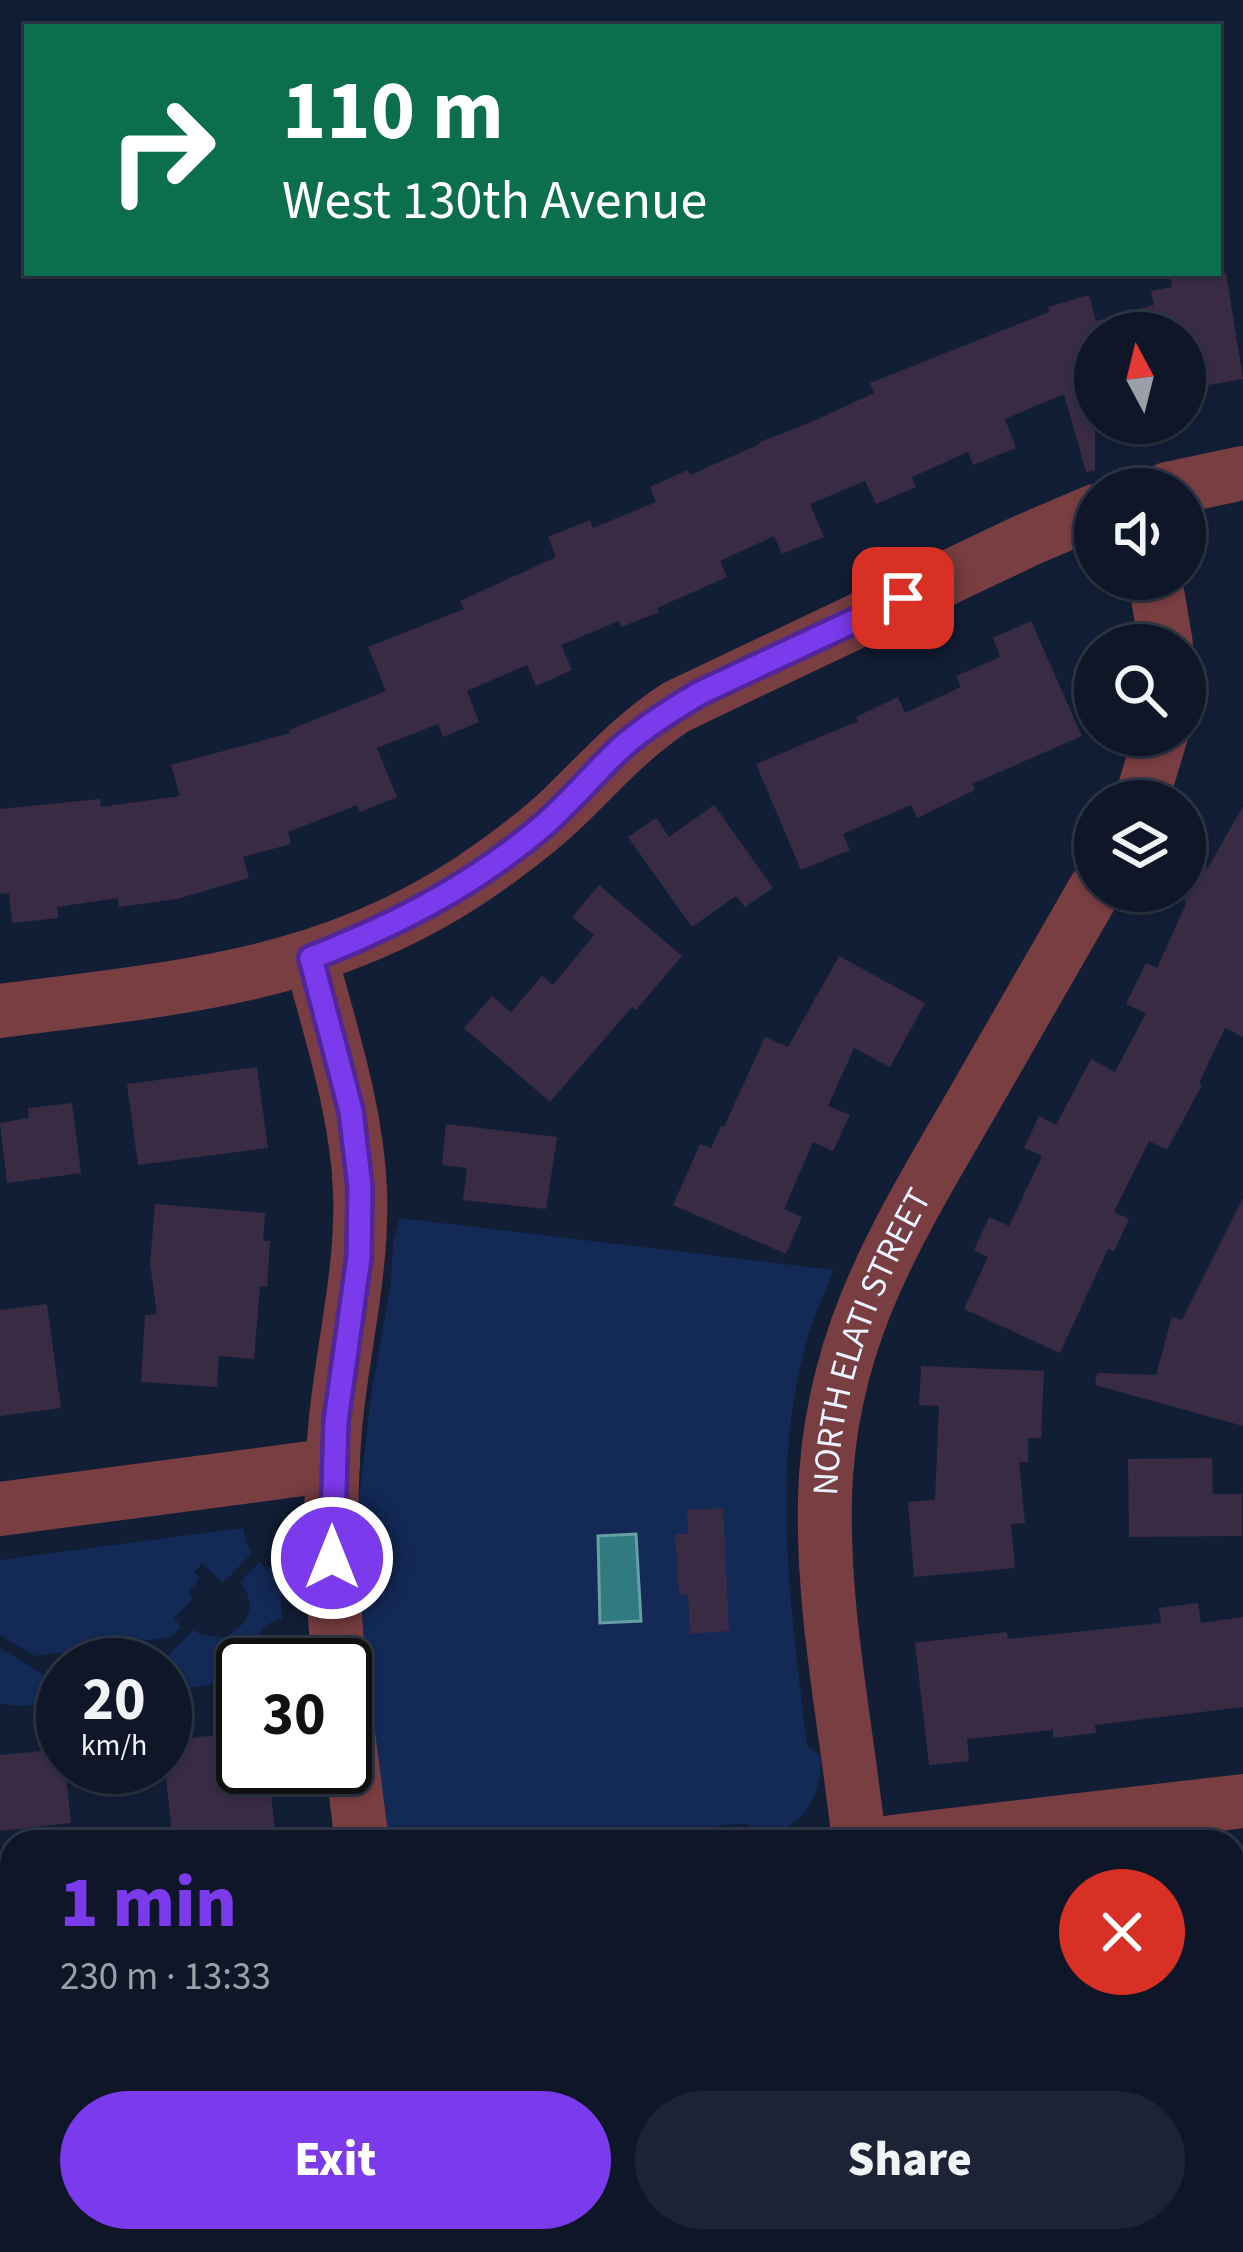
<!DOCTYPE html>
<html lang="en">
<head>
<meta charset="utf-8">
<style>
	body { margin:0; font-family:"Source Sans 3",sans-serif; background:#1c2334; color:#f1f3f6; height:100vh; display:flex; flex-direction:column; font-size:45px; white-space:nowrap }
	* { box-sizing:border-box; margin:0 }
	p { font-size:39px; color:#9b9fa8 }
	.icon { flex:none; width:66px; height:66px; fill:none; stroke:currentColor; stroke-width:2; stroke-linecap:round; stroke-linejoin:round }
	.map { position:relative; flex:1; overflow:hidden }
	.sheet { position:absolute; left:0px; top:1830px; width:1245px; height:423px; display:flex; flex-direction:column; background:#0e1628; border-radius:36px 36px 0 0; box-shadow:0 3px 9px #0004,0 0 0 3px #2e3545 }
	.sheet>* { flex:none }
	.hud { position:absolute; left:24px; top:24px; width:1197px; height:252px; border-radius:0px; box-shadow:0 3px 9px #0004,0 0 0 3px #2e3545; background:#0b6e4f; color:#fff; overflow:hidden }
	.needle { width:78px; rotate:353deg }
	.tools { position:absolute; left:1074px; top:312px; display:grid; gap:24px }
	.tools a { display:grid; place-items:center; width:132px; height:132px; border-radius:50%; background:#0e1628; box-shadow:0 3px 9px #0004,0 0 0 3px #2e3545; font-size:60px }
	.speed { position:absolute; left:36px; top:1638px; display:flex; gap:24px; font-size:60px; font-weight:700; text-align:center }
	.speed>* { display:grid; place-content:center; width:156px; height:156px; border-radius:50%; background:#0e1628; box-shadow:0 3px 9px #0004,0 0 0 3px #2e3545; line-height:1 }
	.speed small { font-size:30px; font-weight:400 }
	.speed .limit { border:6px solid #111; border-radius:18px; background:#fff; color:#111 }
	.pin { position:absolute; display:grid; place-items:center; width:102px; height:102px; color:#fff; margin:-51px; border-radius:24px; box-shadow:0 6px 18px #0006 }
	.me { position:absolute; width:132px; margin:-66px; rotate:0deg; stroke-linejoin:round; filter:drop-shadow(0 0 9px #0008) }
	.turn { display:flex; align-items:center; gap:42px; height:252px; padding:0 60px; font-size:54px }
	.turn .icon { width:156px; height:156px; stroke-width:2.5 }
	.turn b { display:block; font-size:84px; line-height:102px }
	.round { display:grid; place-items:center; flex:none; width:126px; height:126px; border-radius:63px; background:#1c2334 }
	.head { display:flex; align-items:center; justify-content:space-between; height:204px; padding:0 60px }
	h1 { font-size:72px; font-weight:800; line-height:90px; color:#7c3aed }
	.action { display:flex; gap:24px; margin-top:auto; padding:24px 60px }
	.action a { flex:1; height:138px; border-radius:72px; background:#7c3aed; color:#fff; font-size:48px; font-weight:800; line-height:138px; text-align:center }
	.action a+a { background:#1c2334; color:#f1f3f6 }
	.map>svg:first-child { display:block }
	.green { fill:#132956 }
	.water { fill:#317b80; stroke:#689ea6; stroke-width:3 }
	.building { fill:#3a2b45 }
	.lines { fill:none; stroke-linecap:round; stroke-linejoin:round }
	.minor { stroke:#783e42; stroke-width:54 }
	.route-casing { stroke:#51269a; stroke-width:30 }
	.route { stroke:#7c3aed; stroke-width:21 }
	.labels { text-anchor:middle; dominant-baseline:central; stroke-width:10; stroke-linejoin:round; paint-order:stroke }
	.street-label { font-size:36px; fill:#eaf1ff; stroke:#050913 }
</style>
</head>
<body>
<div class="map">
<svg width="1243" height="2252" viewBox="0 0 1243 2252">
	<rect width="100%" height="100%" fill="#121e36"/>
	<g class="green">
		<path d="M 400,1218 L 834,1270 C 827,1287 819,1304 813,1321 C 767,1458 791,1607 807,1746 L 820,1756 C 824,1795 801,1833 760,1835 L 746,1823 L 564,1842 L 381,1842 L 358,1607 L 358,1506 L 372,1389 L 391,1282 L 393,1241 Z"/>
		<path d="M 243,1528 L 247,1546 L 252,1553 L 223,1583 L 202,1563 L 194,1573 L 200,1578 L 188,1592 L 193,1598 L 174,1618 L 181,1627 L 171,1637 L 35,1656 L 0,1635 L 0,1560 Z"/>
		<path d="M 259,1562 L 265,1567 L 279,1569 L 282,1619 C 250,1626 263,1644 253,1665 L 243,1665 L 243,1674 L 222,1683 L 165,1691 L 165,1665 L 159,1665 L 193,1630 L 202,1635 L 223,1638 C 248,1626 259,1606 240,1582 Z"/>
		<path d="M 0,1648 L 57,1683 L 59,1703 L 23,1706 L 0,1704 Z"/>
	</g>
	<path class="water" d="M 636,1534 L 641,1621 L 600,1623 L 598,1536 Z"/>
	<g class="building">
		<path d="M 1169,273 L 1226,273 L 1243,379 L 1185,389 L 1185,333 L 1095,333 L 1095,470 L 1086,472 L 1064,394 L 1005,419 L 1016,448 L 973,465 L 968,452 L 912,477 L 916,487 L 876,504 L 865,481 L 810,504 L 824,537 L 782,554 L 774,536 L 720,561 L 727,577 L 657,608 L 659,612 L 621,627 L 619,621 L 561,645 L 572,670 L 536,686 L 527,665 L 467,691 L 479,722 L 443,737 L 438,724 L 377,748 L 397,797 L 360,812 L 357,805 L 288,832 L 291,844 L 243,857 L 249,878 L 177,899 L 119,907 L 118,898 L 57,907 L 58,918 L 12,923 L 9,893 L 0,894 L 0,809 L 100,799 L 101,807 L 180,796 L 171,765 L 290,733 L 289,730 L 386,691 L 368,647 L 464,609 L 460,601 L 556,557 L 548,537 L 590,520 L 593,528 L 656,502 L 650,487 L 688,470 L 690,475 L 760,444 L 759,442 L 807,424 L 874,393 L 870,383 L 1049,312 L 1048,307 L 1089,295 L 1096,321 L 1154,305 L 1151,291 L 1172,287 Z"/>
		<path d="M 1031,621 L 1082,736 L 972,784 L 975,790 L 917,818 L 911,805 L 843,834 L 850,850 L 801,870 L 756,764 L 858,721 L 856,717 L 898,697 L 905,713 L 961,687 L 956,676 L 1000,657 L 993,638 Z"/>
		<path d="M 714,805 L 773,888 L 745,907 L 736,896 L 692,927 L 628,837 L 656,818 L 669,837 Z"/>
		<path d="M 1243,806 L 1243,1037 L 1225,1028 L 1199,1083 L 1202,1085 L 1167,1150 L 1149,1141 L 1114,1212 L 1129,1219 L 1114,1251 L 1108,1249 L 1060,1353 L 964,1309 L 988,1257 L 974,1250 L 989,1217 L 1009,1226 L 1042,1156 L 1024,1148 L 1039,1116 L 1056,1125 L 1091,1059 L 1115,1072 L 1146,1013 L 1126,1004 L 1146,963 L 1157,968 L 1185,906 L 1185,856 L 1208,868 Z"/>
		<path d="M 599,885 L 682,956 L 636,1010 L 632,1007 L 550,1102 L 464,1028 L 492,996 L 511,1012 L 542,976 L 553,985 L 594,935 L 572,917 Z"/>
		<path d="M 839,956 L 925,1003 L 890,1067 L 854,1048 L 828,1106 L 850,1115 L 833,1151 L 813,1142 L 784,1209 L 802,1217 L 786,1254 L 673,1205 L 700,1144 L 711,1148 L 721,1126 L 724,1127 L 765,1037 L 788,1047 Z"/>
		<path d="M 257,1067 L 268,1148 L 138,1165 L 127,1084 Z"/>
		<path d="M 72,1103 L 81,1173 L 7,1183 L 0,1123 L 29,1118 L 28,1108 Z"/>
		<path d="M 446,1124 L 557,1137 L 546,1209 L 463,1200 L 467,1168 L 442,1165 Z"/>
		<path d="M 1243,1198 L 1243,1426 L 1095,1385 L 1097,1373 L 1156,1375 L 1172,1317 L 1182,1320 Z"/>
		<path d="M 155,1204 L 265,1213 L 263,1241 L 270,1241 L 267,1287 L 260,1286 L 254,1359 L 219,1356 L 217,1387 L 141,1382 L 145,1315 L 157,1314 L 150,1263 Z"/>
		<path d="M 47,1304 L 61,1408 L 0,1416 L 0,1310 Z"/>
		<path d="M 921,1366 L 1044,1371 L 1041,1438 L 1028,1438 L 1028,1462 L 1019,1462 L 1025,1523 L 1011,1524 L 1015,1568 L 914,1577 L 908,1502 L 935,1500 L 939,1406 L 919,1405 Z"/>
		<path d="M 1212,1458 L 1213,1494 L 1242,1494 L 1242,1536 L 1129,1537 L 1128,1459 Z"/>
		<path d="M 723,1508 L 729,1631 L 690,1634 L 688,1595 L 679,1595 L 675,1534 L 688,1534 L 687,1510 Z"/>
		<path d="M 1198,1603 L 1201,1623 L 1243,1617 L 1243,1707 L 1095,1725 L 1096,1733 L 1053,1738 L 1053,1730 L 967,1739 L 969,1761 L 929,1765 L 915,1643 L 1007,1632 L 1008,1639 L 1161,1623 L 1159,1608 Z"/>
		<path d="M 243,1732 L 243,1767 L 268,1767 L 276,1842 L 173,1842 L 165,1769 L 165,1741 Z"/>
		<path d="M 63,1749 L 71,1823 L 0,1831 L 0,1755 Z"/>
	</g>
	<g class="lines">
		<g class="minor">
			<path d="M 1168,489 L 1243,473"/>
			<path d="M 1155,579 L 1166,645"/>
			<path d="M 1141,801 L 1161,735"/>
			<path d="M 311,958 C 331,1034 357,1111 360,1191 C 363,1267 344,1342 336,1418 C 328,1500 331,1583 339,1665"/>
			<path d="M 0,1011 C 183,987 340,977 495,863 C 520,845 545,826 566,805 C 604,768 631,737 676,707 L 1025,541 L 1095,511"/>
			<path d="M 0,1509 L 333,1465"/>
			<path d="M 345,1710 L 362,1842"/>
			<path id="s1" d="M 859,1842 C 847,1728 822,1613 825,1498 C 829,1343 893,1239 968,1110 C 1010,1036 1053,963 1095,889"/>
			<path d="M 892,1842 L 1243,1801"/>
			<path d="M 415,2241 L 417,2252"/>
		</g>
	</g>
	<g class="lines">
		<defs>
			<path id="route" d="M 332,1558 L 336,1421 L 359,1257 L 360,1187 L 351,1111 L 311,958 C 396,925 474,885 544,825 C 572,800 596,771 623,746 C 647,725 673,709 700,693 L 903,598"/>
		</defs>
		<use href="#route" class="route-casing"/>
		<use href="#route" class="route"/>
	</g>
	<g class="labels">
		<g class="street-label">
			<text stroke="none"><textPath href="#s1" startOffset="510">NORTH ELATI STREET</textPath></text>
		</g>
	</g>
</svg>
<div class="tools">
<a><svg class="needle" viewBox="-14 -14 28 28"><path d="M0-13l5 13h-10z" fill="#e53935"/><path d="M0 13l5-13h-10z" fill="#9b9fa8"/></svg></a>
<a><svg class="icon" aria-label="sound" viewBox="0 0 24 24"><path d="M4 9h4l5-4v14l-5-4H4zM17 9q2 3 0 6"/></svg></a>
<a><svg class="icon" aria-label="search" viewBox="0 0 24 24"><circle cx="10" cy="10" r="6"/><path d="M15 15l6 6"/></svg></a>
<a><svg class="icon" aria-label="layers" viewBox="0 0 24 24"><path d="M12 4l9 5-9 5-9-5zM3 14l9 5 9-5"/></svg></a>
</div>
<div class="speed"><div>20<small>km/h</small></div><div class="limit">30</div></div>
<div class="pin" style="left:903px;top:598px;background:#d93025"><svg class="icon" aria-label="arrive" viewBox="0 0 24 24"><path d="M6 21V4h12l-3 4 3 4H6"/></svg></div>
<svg class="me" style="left:332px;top:1558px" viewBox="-20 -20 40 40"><circle r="17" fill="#7c3aed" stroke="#fff" stroke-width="3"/><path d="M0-11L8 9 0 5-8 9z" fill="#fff"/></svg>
<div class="hud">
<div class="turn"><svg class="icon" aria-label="right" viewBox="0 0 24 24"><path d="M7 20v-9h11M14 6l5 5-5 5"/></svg><div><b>110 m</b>West 130th Avenue</div></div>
</div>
<section class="sheet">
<div class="head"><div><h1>1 min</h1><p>230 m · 13:33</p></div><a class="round" style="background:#d93025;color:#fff"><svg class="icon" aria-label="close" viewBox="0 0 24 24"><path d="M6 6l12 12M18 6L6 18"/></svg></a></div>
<div class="action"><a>Exit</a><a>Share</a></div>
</section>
</div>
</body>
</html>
